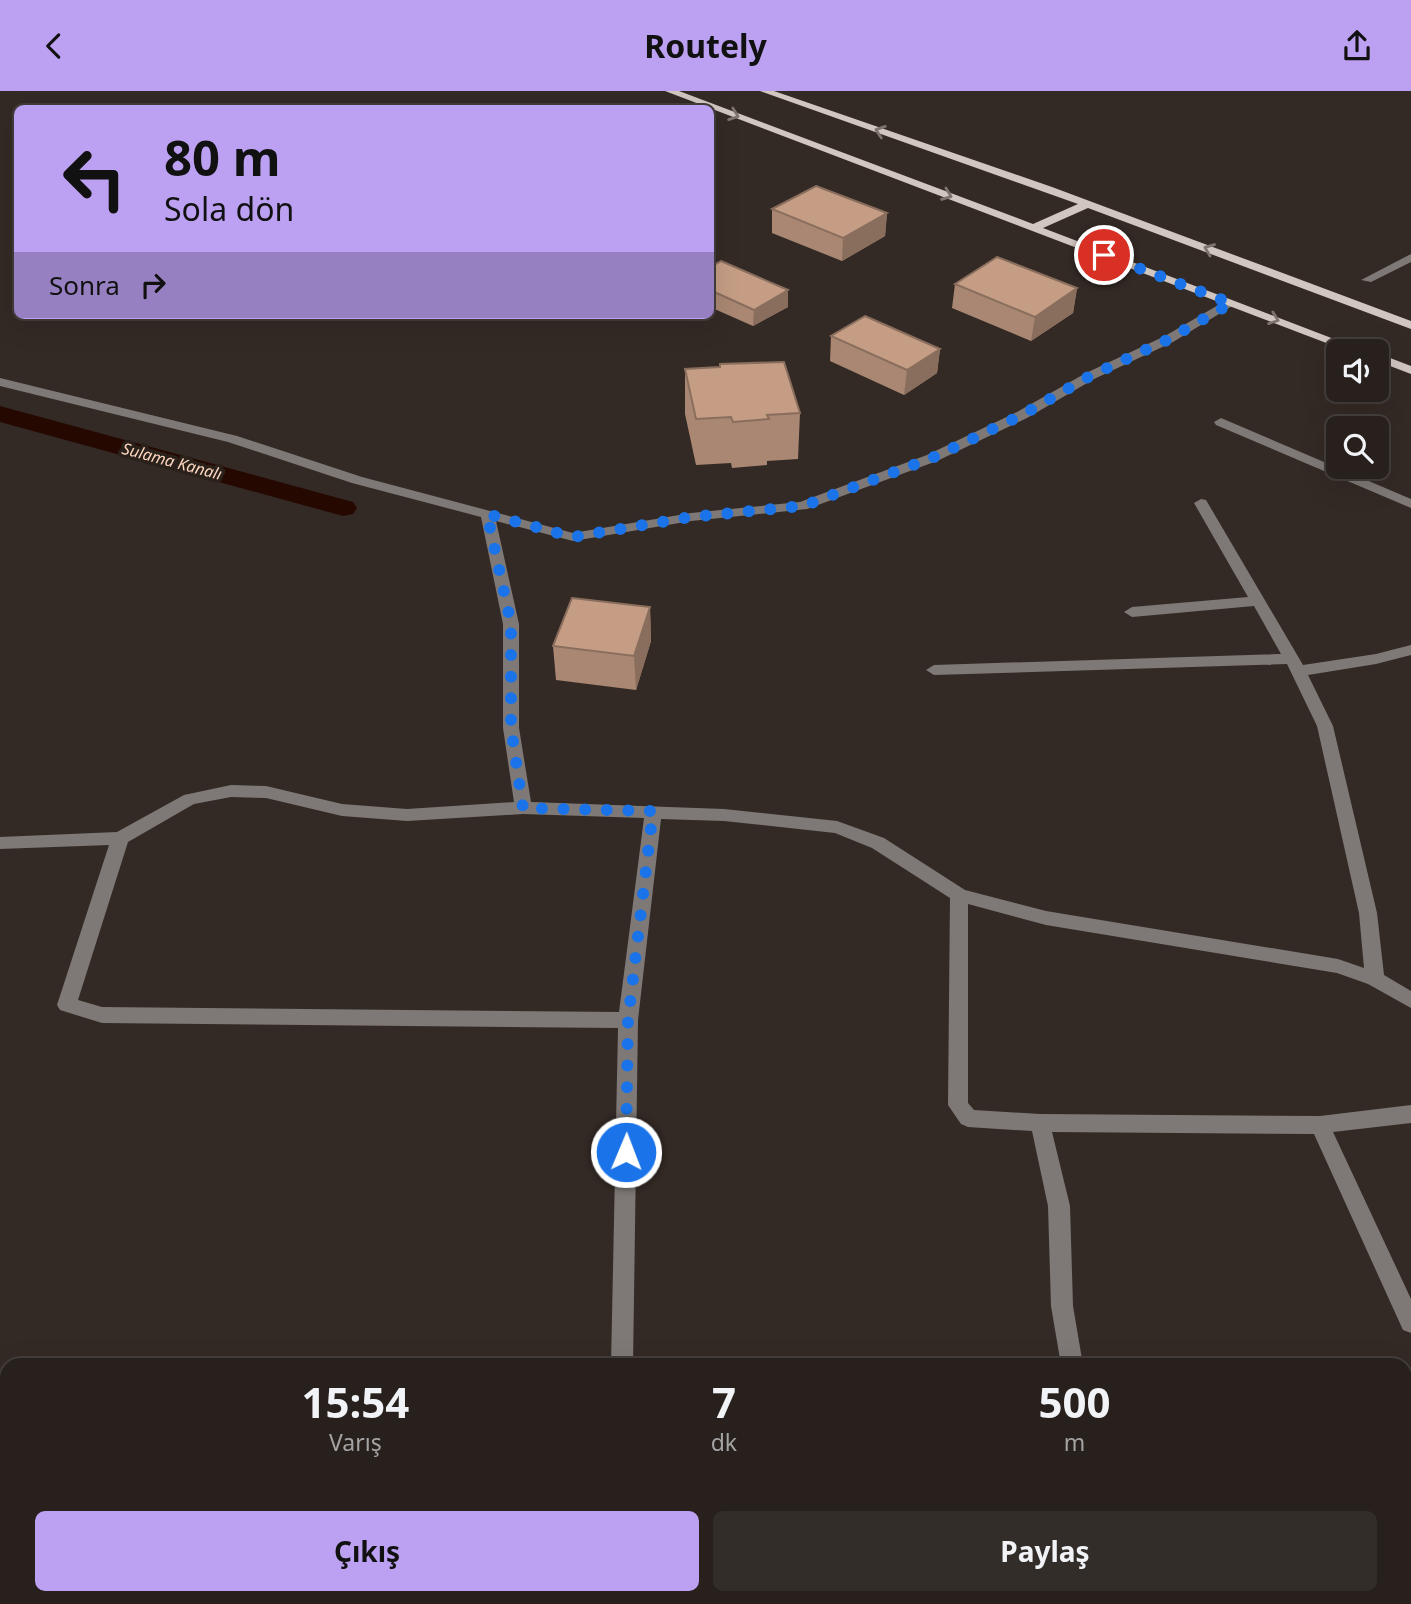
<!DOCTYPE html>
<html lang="tr">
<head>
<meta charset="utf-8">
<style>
	body { margin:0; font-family:"Noto Sans",sans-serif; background:#332d29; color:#f1f3f6; height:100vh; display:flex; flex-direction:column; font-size:26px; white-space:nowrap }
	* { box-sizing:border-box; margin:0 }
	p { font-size:23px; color:#a4a3a3 }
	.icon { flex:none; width:38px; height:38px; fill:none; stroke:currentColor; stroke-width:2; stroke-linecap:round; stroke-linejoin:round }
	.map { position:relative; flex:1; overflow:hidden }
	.sheet { position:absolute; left:0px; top:1267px; width:1412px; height:247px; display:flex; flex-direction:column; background:#27201c; border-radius:21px 21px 0 0; box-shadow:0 7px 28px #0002,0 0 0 2px #433e3b }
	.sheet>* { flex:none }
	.banner { position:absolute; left:14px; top:14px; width:700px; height:214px; border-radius:10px; box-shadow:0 7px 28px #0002,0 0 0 2px #433e3b; background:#bca0f2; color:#111; overflow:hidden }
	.controls { position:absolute; left:1326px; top:248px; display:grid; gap:14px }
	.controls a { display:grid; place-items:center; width:63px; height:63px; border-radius:10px; background:#27201c; box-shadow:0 7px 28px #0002,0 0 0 2px #433e3b; font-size:35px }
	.pin { position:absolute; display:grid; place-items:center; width:60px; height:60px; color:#fff; margin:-30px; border:4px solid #fff; border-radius:50%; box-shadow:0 2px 7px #0007 }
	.me { position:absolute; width:77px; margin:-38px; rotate:1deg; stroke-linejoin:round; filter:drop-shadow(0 0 5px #0008) }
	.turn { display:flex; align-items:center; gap:24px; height:147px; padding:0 35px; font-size:32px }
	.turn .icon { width:91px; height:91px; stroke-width:2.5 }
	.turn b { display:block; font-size:49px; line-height:60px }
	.then { display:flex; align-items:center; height:66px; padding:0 35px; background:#0003; gap:14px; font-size:26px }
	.eta { display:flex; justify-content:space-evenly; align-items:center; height:119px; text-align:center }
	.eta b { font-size:42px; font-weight:700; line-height:49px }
	.button { display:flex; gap:14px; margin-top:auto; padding:14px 35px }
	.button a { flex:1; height:80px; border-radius:10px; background:#bca0f2; color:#111; font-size:28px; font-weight:700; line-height:80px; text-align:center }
	.button a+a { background:#332d29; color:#f1f3f6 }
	header { display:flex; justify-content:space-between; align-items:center; height:91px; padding:0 35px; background:#bca0f2; color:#111; font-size:32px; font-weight:700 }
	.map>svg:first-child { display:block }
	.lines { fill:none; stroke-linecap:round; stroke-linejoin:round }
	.canal { fill:#250800; fill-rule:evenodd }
	.minor { fill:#7e7976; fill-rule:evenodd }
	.major { fill:#d1c6c0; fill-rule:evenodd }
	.wall { fill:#a98772 }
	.shaded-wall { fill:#8a6e5d }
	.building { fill:#c59d85; stroke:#8a6e5d; stroke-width:2 }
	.oneway { stroke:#7e746e }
	.route { stroke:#1a73e8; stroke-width:12; stroke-dasharray:0 21.6 }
	.labels { text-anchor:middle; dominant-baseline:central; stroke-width:7; stroke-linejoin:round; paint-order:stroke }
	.far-water-label { font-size:16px; font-style:italic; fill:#fcd5bf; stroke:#2a211b }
</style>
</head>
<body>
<header><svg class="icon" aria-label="back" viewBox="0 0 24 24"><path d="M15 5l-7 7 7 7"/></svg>Routely<svg class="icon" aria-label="share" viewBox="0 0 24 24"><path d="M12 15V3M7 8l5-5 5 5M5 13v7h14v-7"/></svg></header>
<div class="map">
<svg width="1411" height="1513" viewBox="0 0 1411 1513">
	<rect width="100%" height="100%" fill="#342a25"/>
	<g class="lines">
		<path class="canal" d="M 0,315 L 353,411 L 357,417 L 353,423 L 343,425 L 0,331 Z"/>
		<g class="minor">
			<path d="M 1411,163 L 1411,171 L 1371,191 L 1361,189 Z"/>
			<path d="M 1227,209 L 1237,212 L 1173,251 L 1094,288 L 1027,327 L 937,370 L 807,418 L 691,430 L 573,450 L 496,430 L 519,533 L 519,637 L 531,711 L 724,718 L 837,730 L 884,747 L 965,799 L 1046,820 L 1338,868 L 1364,877 L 1359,822 L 1317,635 L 1287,573 L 934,584 L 926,579 L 934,574 L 1281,563 L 1254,515 L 1132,526 L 1124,521 L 1132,516 L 1248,506 L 1194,412 L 1201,408 L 1206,409 L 1303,574 L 1376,563 L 1411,554 L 1411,564 L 1376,573 L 1308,584 L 1333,635 L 1377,822 L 1384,884 L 1411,900 L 1411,917 L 1368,893 L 1337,882 L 1046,834 L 968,813 L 968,1012 L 974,1019 L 1040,1023 L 1320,1025 L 1411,1014 L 1411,1032 L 1333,1041 L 1411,1208 L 1411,1242 L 1403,1239 L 1314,1043 L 1052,1041 L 1070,1115 L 1073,1215 L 1083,1274 L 1061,1274 L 1051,1215 L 1048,1115 L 1032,1040 L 968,1036 L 961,1033 L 948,1014 L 950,807 L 872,757 L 835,742 L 724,730 L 661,728 L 638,929 L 633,1274 L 611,1274 L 618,937 L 102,932 L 60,919 L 57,914 L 109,754 L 0,758 L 0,746 L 117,741 L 184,704 L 231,694 L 266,695 L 342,713 L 407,718 L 514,711 L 503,637 L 503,533 L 481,426 L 352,392 L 228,351 L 0,295 L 0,287 L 237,345 L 362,386 L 573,442 L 691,422 L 800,411 L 927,364 L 1017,321 L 1086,282 L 1165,245 ZM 231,706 L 266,707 L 342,725 L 407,730 L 523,723 L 644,727 L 619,921 L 102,916 L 78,909 L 128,751 L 194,713 Z"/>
			<path d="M 1221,327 L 1411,408 L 1411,417 L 1216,334 L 1214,331 Z"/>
			<path d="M 606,1507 L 630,1507 L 631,1513 L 605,1513 Z"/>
			<path d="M 1054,1507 L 1078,1507 L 1079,1513 L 1053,1513 Z"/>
		</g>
		<g class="major">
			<path d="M 665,0 L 679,0 L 1033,133 L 1078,113 L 760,0 L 774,0 L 1052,96 L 1411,230 L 1411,238 L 1088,117 L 1043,137 L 1368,261 L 1350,261 Z"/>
			<path d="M 1377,262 L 1411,275 L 1411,283 L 1377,270 Z"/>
		</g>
	</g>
	<g class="wall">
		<path d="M 772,118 L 887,122 L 885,145 L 842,170 L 772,142 Z"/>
		<path d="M 710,176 L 788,216 L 753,235 L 710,216 Z"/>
		<path d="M 955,193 L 1077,197 L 1073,222 L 1031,250 L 952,217 Z"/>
		<path d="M 831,245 L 940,258 L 937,282 L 904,304 L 830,270 Z"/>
		<path d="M 685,278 L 800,322 L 798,368 L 767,370 L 767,374 L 732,377 L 731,372 L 696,374 L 685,323 Z"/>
		<path d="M 650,516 L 651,550 L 636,599 L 556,589 L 553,555 Z"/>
	</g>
	<g class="shaded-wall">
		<path d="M 887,122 L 885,145 L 842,170 L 843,147 Z"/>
		<path d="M 1077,197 L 1073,222 L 1031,250 L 1035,226 Z"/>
		<path d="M 788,199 L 788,216 L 753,235 L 754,219 Z"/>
		<path d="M 940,258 L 937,282 L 904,304 L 907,279 Z"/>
		<path d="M 650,516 L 651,550 L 636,599 L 634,565 Z"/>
	</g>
	<g class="building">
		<path d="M 816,95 L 887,122 L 843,147 L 772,118 Z"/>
		<path d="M 997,166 L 1077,197 L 1035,226 L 955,193 Z"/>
		<path d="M 721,170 L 788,199 L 754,219 L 710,199 L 710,176 Z"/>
		<path d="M 865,225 L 940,258 L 907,279 L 831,245 Z"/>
		<path d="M 784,271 L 800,322 L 767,324 L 769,328 L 733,331 L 731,326 L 696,328 L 685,278 L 720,276 L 720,273 Z"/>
		<path d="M 572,507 L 650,516 L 634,565 L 553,555 Z"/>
	</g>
	<defs><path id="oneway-chevron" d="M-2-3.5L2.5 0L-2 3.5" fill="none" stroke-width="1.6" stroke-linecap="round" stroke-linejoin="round" transform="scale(1.75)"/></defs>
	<g class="oneway">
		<use href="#oneway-chevron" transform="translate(734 24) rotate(20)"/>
		<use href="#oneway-chevron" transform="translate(880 40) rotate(-161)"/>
		<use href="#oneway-chevron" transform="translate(947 104) rotate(21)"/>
		<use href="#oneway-chevron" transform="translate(1209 158) rotate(-159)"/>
		<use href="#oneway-chevron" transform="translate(1274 228) rotate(20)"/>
	</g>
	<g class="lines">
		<path class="route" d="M 626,1061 L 628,929 L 653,720 L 523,717 L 511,637 L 511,533 L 487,423 L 573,446 L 691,426 L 803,415 L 932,367 L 1022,324 L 1090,285 L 1169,248 L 1231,212 L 1104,164"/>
	</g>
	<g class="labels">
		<g class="far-water-label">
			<text transform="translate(172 370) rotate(15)">Sulama Kanalı</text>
		</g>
	</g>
</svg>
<div class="controls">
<a><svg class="icon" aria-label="sound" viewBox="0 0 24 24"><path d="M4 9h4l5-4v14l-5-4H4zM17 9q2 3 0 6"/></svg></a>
<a><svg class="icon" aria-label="search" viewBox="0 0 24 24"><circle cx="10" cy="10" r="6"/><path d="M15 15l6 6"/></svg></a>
</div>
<div class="pin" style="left:1104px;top:164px;background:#d93025"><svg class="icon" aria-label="arrive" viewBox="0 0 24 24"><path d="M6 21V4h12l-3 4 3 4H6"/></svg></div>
<svg class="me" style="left:626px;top:1061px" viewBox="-20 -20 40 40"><circle r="17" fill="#1a73e8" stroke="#fff" stroke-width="3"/><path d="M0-11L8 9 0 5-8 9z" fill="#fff"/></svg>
<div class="banner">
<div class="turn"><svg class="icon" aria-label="left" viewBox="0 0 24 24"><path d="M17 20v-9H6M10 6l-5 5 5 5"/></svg><div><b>80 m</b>Sola dön</div></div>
<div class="then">Sonra<svg class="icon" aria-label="right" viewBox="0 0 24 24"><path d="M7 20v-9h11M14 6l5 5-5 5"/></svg></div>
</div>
<section class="sheet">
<div class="eta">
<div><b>15:54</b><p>Varış</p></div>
<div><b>7</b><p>dk</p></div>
<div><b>500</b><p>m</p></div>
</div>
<div class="button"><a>Çıkış</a><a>Paylaş</a></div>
</section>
</div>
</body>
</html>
